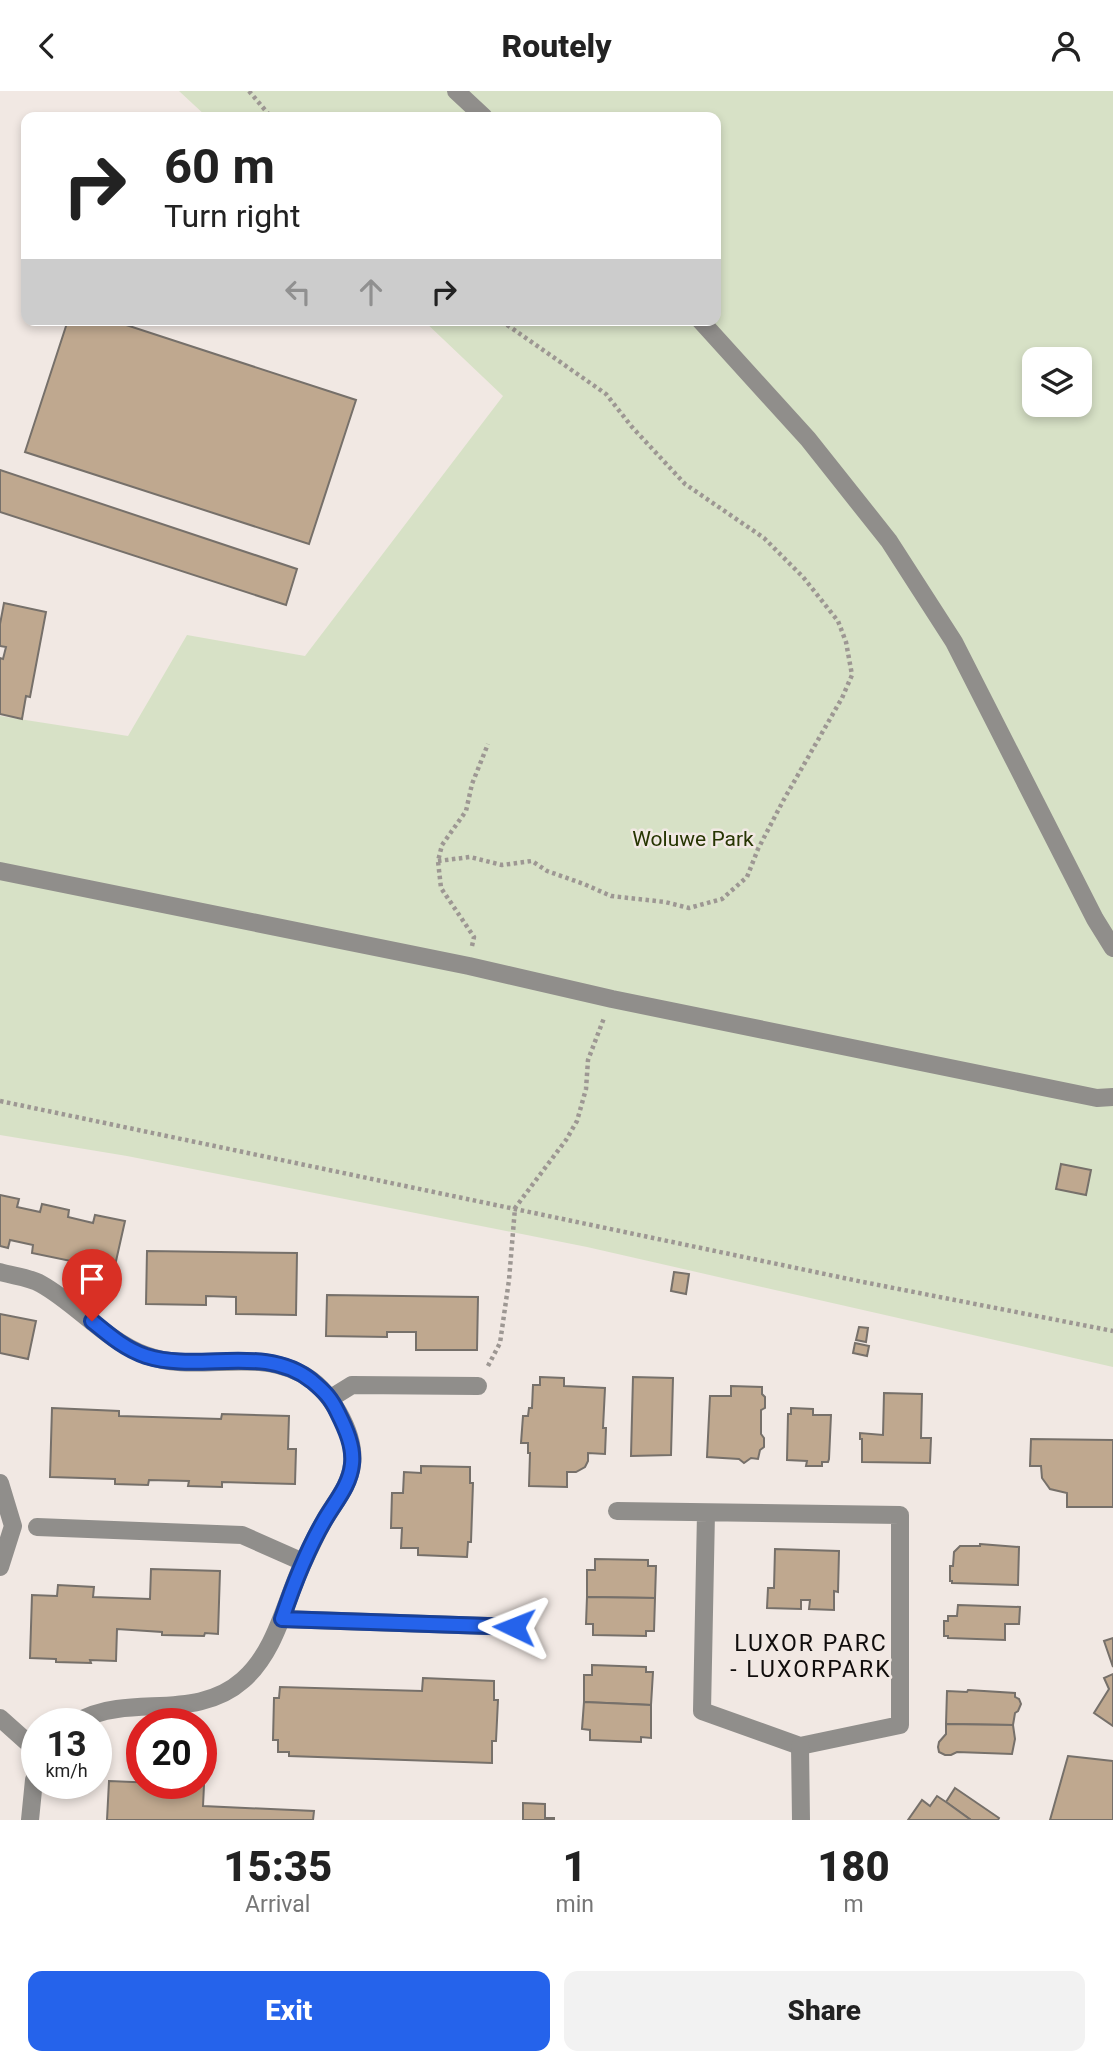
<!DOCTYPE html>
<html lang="en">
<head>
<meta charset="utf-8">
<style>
	body { margin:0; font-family:Roboto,sans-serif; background:#f2f2f2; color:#222; height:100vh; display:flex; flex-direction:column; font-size:26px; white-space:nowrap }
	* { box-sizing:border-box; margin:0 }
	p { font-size:23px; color:#767676 }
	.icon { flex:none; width:38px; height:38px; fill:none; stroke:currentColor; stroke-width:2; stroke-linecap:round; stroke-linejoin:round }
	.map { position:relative; height:1729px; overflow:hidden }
	.details { display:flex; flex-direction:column; background:#fff; flex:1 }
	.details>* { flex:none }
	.top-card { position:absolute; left:21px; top:21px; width:700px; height:214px; border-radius:14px; box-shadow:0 4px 10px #0003; background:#fff; color:#222; overflow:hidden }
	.buttons { position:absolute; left:1022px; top:256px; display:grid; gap:14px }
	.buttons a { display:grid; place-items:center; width:70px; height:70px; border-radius:14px; background:#fff; box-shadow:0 4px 10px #0003; font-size:35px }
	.speed { position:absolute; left:21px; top:1617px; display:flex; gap:14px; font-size:35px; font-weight:700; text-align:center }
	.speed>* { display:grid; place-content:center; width:91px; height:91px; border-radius:50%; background:#fff; box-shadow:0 4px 10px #0003; line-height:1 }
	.speed small { font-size:18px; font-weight:400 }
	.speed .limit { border:10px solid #d22; background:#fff; color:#111 }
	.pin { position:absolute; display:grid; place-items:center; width:60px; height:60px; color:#fff; margin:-72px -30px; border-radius:50% 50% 50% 0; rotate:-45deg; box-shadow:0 0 7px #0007 }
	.pin .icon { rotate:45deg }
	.me { position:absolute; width:77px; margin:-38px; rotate:272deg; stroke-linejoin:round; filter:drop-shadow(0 0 5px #0008) }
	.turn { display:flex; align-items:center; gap:24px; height:147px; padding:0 28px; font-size:32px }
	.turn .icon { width:91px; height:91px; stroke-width:2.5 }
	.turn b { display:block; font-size:49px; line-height:60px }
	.lanes { display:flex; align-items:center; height:66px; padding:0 28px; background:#0003; justify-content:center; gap:35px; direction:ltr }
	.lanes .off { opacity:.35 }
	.eta { display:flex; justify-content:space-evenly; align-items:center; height:119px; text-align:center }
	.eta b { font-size:42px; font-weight:800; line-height:49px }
	.cta { display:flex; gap:14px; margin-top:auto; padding:14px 28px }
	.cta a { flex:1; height:80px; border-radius:14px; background:#2563eb; color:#fff; font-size:28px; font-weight:800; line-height:80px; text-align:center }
	.cta a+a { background:#f2f2f2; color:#222 }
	header { display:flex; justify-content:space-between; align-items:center; height:91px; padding:0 28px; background:#fff; font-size:32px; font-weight:800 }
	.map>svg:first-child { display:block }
	.green { fill:#d7e1c6; fill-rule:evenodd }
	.building { fill:#bfa88f; stroke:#76706a; stroke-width:2 }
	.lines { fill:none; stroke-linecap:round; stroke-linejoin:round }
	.path { stroke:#9d9793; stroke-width:4.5; stroke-dasharray:3.5 3.5; stroke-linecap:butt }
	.minor { stroke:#908e8b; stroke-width:18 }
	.route-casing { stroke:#184099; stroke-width:18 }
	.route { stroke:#2563eb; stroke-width:12 }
	.labels { text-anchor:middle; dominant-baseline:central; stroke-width:5; stroke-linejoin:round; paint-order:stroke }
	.park-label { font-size:21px; fill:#273502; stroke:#f1e8e3 }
	.neighbourhood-label { font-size:23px; letter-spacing:2px; fill:#100d0c; stroke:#f1e8e3 }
</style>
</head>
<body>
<header><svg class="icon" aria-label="back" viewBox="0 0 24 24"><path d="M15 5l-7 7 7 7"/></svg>Routely<svg class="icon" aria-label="person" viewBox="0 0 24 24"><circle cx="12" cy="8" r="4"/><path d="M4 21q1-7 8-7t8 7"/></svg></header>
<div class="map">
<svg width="1113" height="1729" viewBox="0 0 1113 1729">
	<rect width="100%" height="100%" fill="#f1e8e3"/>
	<path class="green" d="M 179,0 L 1113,0 L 1113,1276 L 587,1156 L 127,1065 L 0,1044 L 0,625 L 128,645 L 187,544 L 305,565 L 503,305 L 423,229 L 716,229 L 716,26 L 207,26 ZM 1034,268 L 1080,268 L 1080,313 L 1034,313 Z"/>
	<g class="building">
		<path d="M 68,229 L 111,229 L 356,309 L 309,453 L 25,361 Z"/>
		<path d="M 0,379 L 297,478 L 286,514 L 0,421 Z"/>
		<path d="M 4,512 L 46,521 L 30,606 L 26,605 L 22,628 L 0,623 L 0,567 L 3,568 L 6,556 L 0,555 L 0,533 Z"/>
		<path d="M 1061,1073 L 1091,1079 L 1086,1104 L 1056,1098 Z"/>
		<path d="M 0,1104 L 19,1108 L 17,1116 L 40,1121 L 42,1113 L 69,1119 L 68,1126 L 93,1132 L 95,1124 L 125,1130 L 114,1179 L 100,1176 L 97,1189 L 69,1183 L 71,1170 L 32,1162 L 33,1154 L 10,1149 L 8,1157 L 0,1155 Z"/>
		<path d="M 147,1160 L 297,1162 L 296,1224 L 236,1223 L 236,1206 L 206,1205 L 206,1214 L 146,1213 Z"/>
		<path d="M 674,1181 L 689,1183 L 686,1203 L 671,1200 Z"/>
		<path d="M 327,1204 L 478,1206 L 477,1259 L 416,1259 L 416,1241 L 387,1241 L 387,1246 L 326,1245 Z"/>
		<path d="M 0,1223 L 36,1230 L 28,1268 L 0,1262 Z"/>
		<path d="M 859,1236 L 868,1237 L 866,1251 L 856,1249 Z"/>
		<path d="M 855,1252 L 869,1255 L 867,1265 L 853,1262 Z"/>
		<path d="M 540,1286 L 564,1287 L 564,1295 L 605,1297 L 603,1337 L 606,1337 L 605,1363 L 588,1362 L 588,1370 L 585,1376 L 576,1381 L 567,1381 L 567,1396 L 529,1395 L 530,1362 L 528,1362 L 528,1352 L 521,1352 L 523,1325 L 528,1325 L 529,1317 L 532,1317 L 533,1294 L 540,1294 Z"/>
		<path d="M 633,1286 L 673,1287 L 671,1364 L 631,1365 Z"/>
		<path d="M 731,1295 L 762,1296 L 762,1303 L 765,1306 L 765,1317 L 761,1319 L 761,1343 L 764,1347 L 764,1356 L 760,1359 L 758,1368 L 751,1367 L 744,1372 L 739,1368 L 707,1366 L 710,1305 L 731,1305 Z"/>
		<path d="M 884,1302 L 922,1303 L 921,1347 L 931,1347 L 930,1372 L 862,1371 L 862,1348 L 860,1348 L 860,1342 L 883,1344 Z"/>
		<path d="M 52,1317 L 119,1320 L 119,1325 L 221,1328 L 222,1323 L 289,1325 L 288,1358 L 296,1358 L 295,1393 L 222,1391 L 222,1396 L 188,1395 L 189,1390 L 149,1389 L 148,1394 L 115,1393 L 115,1388 L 50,1386 Z"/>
		<path d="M 791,1317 L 813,1318 L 813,1324 L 831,1324 L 829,1368 L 828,1371 L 822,1371 L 822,1375 L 806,1375 L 807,1370 L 787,1369 L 788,1323 L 791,1323 Z"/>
		<path d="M 1031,1348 L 1113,1349 L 1113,1416 L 1067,1416 L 1067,1402 L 1050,1398 L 1042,1387 L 1041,1375 L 1030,1375 Z"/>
		<path d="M 421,1375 L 470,1376 L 470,1392 L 473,1392 L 471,1451 L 468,1451 L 467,1466 L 418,1464 L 418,1457 L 401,1457 L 402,1437 L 391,1437 L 392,1402 L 403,1402 L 404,1381 L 421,1382 Z"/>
		<path d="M 980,1453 L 1019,1456 L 1018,1494 L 952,1492 L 952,1490 L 950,1490 L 950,1475 L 953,1475 L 954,1461 L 960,1455 L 980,1455 Z"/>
		<path d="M 775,1458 L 839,1460 L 838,1501 L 834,1500 L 834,1519 L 809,1518 L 810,1509 L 801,1509 L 801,1518 L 767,1517 L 768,1497 L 774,1497 Z"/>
		<path d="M 595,1468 L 648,1469 L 648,1475 L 656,1475 L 655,1507 L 587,1506 L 587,1479 L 595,1479 Z"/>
		<path d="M 151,1478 L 220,1480 L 218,1543 L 205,1542 L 204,1545 L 162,1544 L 162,1541 L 117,1538 L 116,1570 L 90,1569 L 91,1572 L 56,1571 L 56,1568 L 30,1567 L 32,1504 L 57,1505 L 58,1494 L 94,1496 L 93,1506 L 150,1508 Z"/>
		<path d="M 587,1506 L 655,1507 L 654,1540 L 646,1540 L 646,1545 L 593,1544 L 593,1533 L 586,1533 Z"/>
		<path d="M 958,1514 L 1020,1516 L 1019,1533 L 1005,1533 L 1005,1549 L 948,1547 L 948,1545 L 944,1545 L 944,1530 L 948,1530 L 948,1525 L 957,1525 Z"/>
		<path d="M 1113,1547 L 1113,1576 L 1104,1550 Z"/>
		<path d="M 592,1574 L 646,1576 L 646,1581 L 653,1581 L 651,1614 L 584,1611 L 584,1584 L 592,1584 Z"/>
		<path d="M 1113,1583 L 1113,1635 L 1094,1622 L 1109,1598 L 1104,1587 Z"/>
		<path d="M 423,1587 L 494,1590 L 494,1609 L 498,1609 L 496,1650 L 492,1650 L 492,1672 L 289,1665 L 289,1661 L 278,1661 L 278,1649 L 273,1649 L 274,1607 L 279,1607 L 280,1596 L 422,1600 Z"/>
		<path d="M 968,1599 L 1015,1602 L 1015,1606 L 1019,1608 L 1021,1613 L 1018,1620 L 1015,1622 L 1013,1634 L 946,1633 L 947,1600 L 967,1601 Z"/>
		<path d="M 584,1611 L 651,1614 L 651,1647 L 641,1646 L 641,1651 L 590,1649 L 590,1639 L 582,1638 Z"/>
		<path d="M 946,1633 L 1013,1634 L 1015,1648 L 1012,1663 L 957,1661 L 951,1664 L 945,1664 L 939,1661 L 938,1656 L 939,1651 L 946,1643 Z"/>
		<path d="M 1068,1665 L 1113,1670 L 1113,1729 L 1050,1729 Z"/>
		<path d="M 109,1690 L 204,1694 L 203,1715 L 314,1720 L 313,1729 L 107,1729 Z"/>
		<path d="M 955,1697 L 999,1727 L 998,1729 L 971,1729 L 946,1711 Z"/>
		<path d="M 937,1705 L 946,1711 L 971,1729 L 908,1729 L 922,1709 L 930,1715 Z"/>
		<path d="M 523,1712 L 545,1713 L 545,1727 L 554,1727 L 554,1729 L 523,1729 Z"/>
	</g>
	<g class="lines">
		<g class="path">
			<path d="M 249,0 L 271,26"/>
			<path d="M 438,770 L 470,766 L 502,774 L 532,770 L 547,780 L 584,793 L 611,805 L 665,811 L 689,817 L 722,808 L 747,786 L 758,758 L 783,710 L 842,607 L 852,584 L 846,551 L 838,530 L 803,486 L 764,447 L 685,393 L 632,336 L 606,303 L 500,229"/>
			<path d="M 472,855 L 474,846 L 441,797 L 438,770 L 442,754 L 466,720 L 472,693 L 488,653"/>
			<path d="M 0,1010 L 863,1191 L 1113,1240"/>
			<path d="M 488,1275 L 500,1252 L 509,1189 L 515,1117 L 566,1049 L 577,1030 L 586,998 L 588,969 L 604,927"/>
		</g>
		<g class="minor">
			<path d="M 456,0 L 484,26"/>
			<path d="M 700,229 L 808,348 L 889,450 L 954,551 L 1095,828 L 1113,857"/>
			<path d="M 0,780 L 469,875 L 612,908 L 1097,1007 L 1113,1006"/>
			<path d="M 0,1181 C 13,1185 29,1186 41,1193 C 77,1213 105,1249 145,1264 C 195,1283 251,1257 300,1282 C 329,1296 356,1342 352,1374 C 349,1396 334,1412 324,1430 C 317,1442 311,1455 305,1468 C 285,1508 278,1558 243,1589 C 207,1621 161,1612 117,1618 C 101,1620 87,1625 73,1633"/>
			<path d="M 331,1307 L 352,1294 L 478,1295"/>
			<path d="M 0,1392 L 13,1435 L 0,1476"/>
			<path d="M 617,1420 L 900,1424 L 900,1634 L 800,1655 L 702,1620 L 706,1422"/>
			<path d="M 37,1436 L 242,1444 L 303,1471"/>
			<path d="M 282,1528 L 514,1536"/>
			<path d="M 0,1627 L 37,1660"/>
			<path d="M 800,1655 L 801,1729"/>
			<path d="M 30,1729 L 34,1689 L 37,1682"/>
		</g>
	</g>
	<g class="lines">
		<defs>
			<path id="route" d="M 92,1230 C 109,1244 125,1258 146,1265 C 200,1282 265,1252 312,1290 C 325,1301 331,1307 338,1322 C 346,1338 354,1356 352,1373 C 350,1395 334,1412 324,1430 C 306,1461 293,1495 282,1528 L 514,1536"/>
		</defs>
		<use href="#route" class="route-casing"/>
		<use href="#route" class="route"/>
	</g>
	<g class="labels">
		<g class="park-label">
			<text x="693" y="748">Woluwe Park</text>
		</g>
		<g class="neighbourhood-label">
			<text x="811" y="1552">LUXOR PARC<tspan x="811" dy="26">- LUXORPARK</tspan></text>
		</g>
	</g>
</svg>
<div class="buttons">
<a><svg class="icon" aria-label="layers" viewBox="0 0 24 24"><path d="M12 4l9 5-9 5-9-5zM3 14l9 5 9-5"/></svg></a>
</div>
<div class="speed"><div>13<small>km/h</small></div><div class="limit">20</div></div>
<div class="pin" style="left:92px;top:1230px;background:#d93025"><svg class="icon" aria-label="arrive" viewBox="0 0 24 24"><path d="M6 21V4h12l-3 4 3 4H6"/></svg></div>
<svg class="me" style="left:514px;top:1536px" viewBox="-20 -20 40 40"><path d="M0-17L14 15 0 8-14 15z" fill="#2563eb" stroke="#fff" stroke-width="4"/></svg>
<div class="top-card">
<div class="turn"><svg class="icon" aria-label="right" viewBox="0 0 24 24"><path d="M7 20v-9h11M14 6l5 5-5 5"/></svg><div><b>60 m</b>Turn right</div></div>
<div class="lanes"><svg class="icon off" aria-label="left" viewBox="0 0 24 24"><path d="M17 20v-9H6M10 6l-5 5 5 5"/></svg><svg class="icon off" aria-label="ahead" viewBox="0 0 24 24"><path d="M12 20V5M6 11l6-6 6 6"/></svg><svg class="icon" aria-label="right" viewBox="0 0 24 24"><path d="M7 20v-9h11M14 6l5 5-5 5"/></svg></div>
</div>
</div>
<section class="details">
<div class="eta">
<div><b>15:35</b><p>Arrival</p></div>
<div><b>1</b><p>min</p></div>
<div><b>180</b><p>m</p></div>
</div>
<div class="cta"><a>Exit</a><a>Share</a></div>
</section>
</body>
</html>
